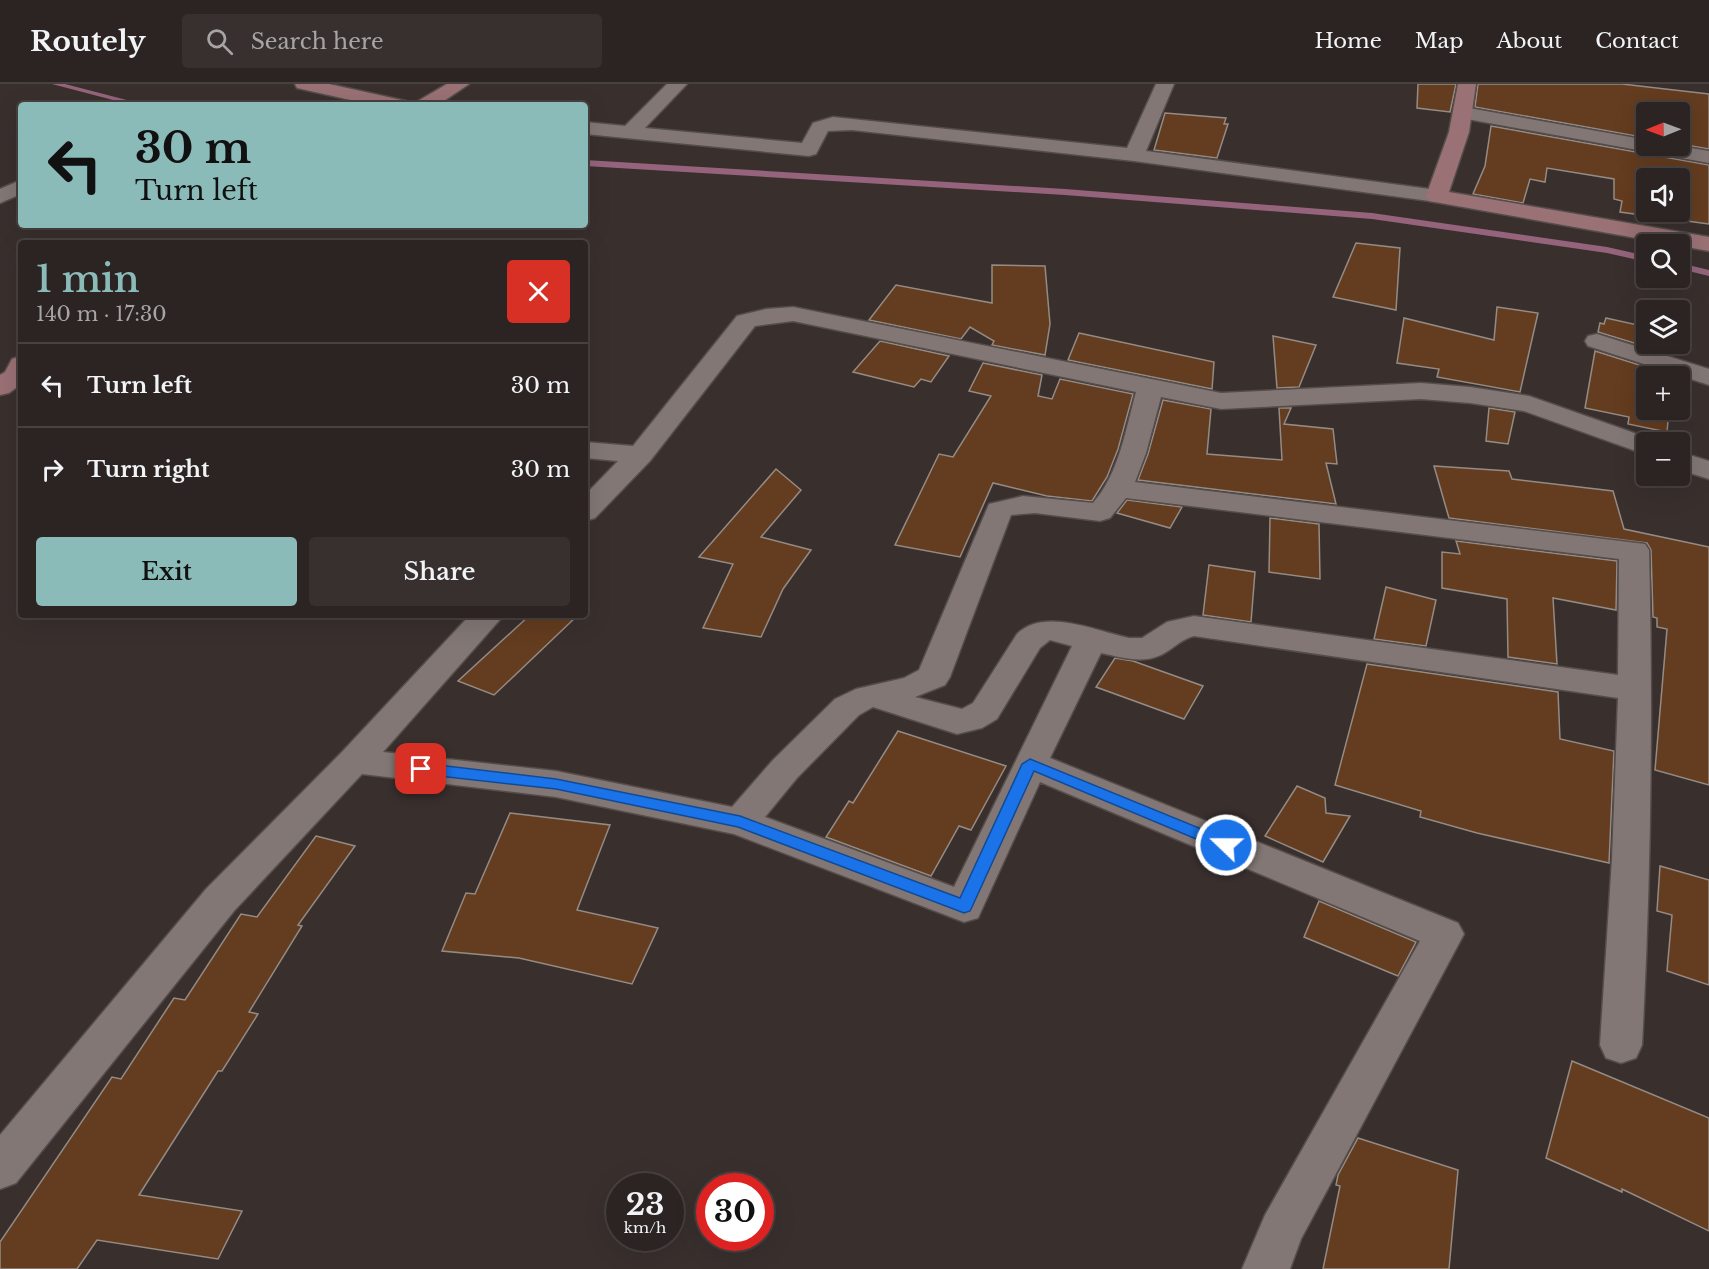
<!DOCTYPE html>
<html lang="en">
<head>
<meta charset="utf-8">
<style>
	body { margin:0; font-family:"Libre Baskerville",serif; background:#37302f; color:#f1f3f6; height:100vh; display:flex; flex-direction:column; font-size:22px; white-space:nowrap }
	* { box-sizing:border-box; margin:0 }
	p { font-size:20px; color:#a6a4a5 }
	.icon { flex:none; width:33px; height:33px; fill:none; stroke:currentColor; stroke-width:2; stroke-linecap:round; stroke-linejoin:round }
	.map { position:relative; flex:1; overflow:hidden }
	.panel { position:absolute; left:18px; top:156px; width:570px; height:378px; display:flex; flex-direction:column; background:#2b2422; border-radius:6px; box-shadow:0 6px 24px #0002,0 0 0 2px #474140 }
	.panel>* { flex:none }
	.hud { position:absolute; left:18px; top:18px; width:570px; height:126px; border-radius:6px; box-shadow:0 6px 24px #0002,0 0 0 2px #474140; background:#8bbbb9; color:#111; overflow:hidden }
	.needle { width:39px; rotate:269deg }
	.controls { position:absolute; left:1636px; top:18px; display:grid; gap:12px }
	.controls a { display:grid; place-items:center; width:54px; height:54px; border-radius:6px; background:#2b2422; box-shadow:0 6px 24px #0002,0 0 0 2px #474140; font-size:30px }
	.speed { position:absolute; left:606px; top:1089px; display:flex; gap:12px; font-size:30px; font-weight:700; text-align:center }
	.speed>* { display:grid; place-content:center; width:78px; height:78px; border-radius:50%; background:#2b2422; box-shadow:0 6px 24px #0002,0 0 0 2px #474140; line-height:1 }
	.speed small { font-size:15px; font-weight:400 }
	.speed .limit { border:9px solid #d22; background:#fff; color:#111 }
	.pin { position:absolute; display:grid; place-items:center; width:51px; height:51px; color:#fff; margin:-26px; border-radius:12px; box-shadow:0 3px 9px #0006 }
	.me { position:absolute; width:66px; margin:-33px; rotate:292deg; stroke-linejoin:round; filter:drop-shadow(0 0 4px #0008) }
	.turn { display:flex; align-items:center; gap:21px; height:126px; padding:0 18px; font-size:27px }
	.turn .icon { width:78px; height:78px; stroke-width:2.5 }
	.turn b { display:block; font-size:42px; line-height:51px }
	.round { display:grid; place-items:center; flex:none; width:63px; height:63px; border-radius:6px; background:#37302f }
	.head { display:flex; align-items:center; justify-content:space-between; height:102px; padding:0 18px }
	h1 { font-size:36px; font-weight:600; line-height:45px; color:#8bbbb9 }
	.cta { display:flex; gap:12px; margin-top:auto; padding:12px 18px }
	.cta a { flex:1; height:69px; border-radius:6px; background:#8bbbb9; color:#111; font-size:24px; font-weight:600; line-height:69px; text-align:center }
	.cta a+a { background:#37302f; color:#f1f3f6 }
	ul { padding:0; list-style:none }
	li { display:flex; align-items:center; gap:18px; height:84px; padding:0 18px; border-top:2px solid #474140 }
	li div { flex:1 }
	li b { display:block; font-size:22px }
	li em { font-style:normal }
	header { display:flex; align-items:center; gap:36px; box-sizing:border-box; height:84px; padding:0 30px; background:#2b2422; border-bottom:2px solid #474140 }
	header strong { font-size:28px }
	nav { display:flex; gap:33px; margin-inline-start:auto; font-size:21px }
	.search { width:420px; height:54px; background:#37302f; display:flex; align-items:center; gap:15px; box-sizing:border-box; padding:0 21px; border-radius:6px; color:#a6a4a5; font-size:22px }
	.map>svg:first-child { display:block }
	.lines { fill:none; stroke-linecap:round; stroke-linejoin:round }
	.stream { fill:#95647c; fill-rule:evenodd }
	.building { fill:#643c1f; stroke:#948b85; stroke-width:1.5; fill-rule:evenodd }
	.street-casing { stroke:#554d4b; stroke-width:3 }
	.secondary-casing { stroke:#554d4b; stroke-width:3 }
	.street { fill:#827775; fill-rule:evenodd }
	.secondary { fill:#9a7175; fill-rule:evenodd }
	.route { fill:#1a73e8; stroke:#114b97; stroke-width:1.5 }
</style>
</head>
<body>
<header>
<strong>Routely</strong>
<div class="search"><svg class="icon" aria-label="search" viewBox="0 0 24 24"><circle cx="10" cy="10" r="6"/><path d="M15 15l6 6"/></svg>Search here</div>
<nav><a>Home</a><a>Map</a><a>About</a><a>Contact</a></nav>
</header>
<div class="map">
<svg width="1709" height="1185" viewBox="0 0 1709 1185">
	<rect width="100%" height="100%" fill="#39302e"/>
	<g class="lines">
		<g class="stream">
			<path d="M 52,0 L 65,0 L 146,21 L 132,21 Z"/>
			<path d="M 585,76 L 1065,105 L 1372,129 L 1607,163 L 1647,172 L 1647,178 L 1607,169 L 1372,135 L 1065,111 L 585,82 Z"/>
			<path d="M 1680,179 L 1709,186 L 1709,192 L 1680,185 Z"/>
		</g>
	</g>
	<g class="building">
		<path d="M 1418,0 L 1456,0 L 1450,28 L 1417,24 Z"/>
		<path d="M 1478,0 L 1622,0 L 1709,10 L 1709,65 L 1680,60 L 1680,28 L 1647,28 L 1647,54 L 1475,23 Z"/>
		<path d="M 1165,29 L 1226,34 L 1224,40 L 1228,40 L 1217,74 L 1154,66 Z"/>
		<path d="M 1491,42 L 1709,81 L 1709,140 L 1620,128 L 1622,117 L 1614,115 L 1614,95 L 1547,84 L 1545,98 L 1530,95 L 1523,119 L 1473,110 L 1485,82 ZM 1647,94 L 1680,94 L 1680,128 L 1647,128 Z"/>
		<path d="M 1356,159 L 1400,164 L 1396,226 L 1333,213 Z"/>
		<path d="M 992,181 L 1045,182 L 1050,240 L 1045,271 L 992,261 L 994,257 L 970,243 L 961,255 L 869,236 L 896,201 L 992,219 Z"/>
		<path d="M 1497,223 L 1538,229 L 1520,308 L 1437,293 L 1439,285 L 1397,279 L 1404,234 L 1494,256 Z"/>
		<path d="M 1606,234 L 1647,243 L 1647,260 L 1674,260 L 1673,271 L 1598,248 L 1600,239 L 1604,240 Z"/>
		<path d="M 1079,249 L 1214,278 L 1212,305 L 1068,276 Z"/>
		<path d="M 1273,252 L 1316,261 L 1299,303 L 1277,304 Z"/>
		<path d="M 880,257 L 949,272 L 931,298 L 921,295 L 914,303 L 853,288 Z"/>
		<path d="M 1595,267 L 1671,291 L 1647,292 L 1647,326 L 1669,326 L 1667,348 L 1628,340 L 1629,333 L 1585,324 Z"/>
		<path d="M 983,279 L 1042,291 L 1038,312 L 1052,315 L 1060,295 L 1133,310 L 1118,365 L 1107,393 L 1092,417 L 1047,412 L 993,399 L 960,473 L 895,461 L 939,370 L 953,373 L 991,312 L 969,307 Z"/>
		<path d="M 1163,316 L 1211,325 L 1207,370 L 1282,376 L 1279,324 L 1291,324 L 1284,340 L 1333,345 L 1337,380 L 1326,379 L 1336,420 L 1138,396 L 1148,370 Z"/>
		<path d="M 1489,324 L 1515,328 L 1508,360 L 1486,357 Z"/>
		<path d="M 1434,382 L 1509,387 L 1512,395 L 1613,407 L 1624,445 L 1709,463 L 1709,701 L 1655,686 L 1667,545 L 1657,543 L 1657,534 L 1653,533 L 1651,466 L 1647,459 L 1449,434 Z"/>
		<path d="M 776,385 L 801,406 L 761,453 L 811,466 L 783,505 L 761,553 L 703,544 L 733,480 L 699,473 Z"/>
		<path d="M 1127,416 L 1182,423 L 1170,444 L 1117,429 Z"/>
		<path d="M 1270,434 L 1319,440 L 1320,495 L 1269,488 Z"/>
		<path d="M 1456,457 L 1617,477 L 1616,526 L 1553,514 L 1557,580 L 1508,573 L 1507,515 L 1442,504 L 1442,468 L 1460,470 Z"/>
		<path d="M 1209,481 L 1255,488 L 1251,538 L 1203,531 Z"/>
		<path d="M 1386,503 L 1436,516 L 1426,562 L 1374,555 Z"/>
		<path d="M 530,531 L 578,531 L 494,611 L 458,597 Z"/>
		<path d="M 1115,574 L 1133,577 L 1203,602 L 1184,635 L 1096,603 Z"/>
		<path d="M 1367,580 L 1558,608 L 1560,655 L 1614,667 L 1609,779 L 1477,749 L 1420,733 L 1421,727 L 1335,701 Z"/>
		<path d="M 898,647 L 1006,682 L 971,746 L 959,742 L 931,792 L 826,753 L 849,717 L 853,719 Z"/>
		<path d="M 1297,702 L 1325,714 L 1326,729 L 1350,732 L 1323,778 L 1265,752 Z"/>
		<path d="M 510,729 L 610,741 L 577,826 L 658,844 L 632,900 L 519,874 L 442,867 L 466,809 L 475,810 Z"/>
		<path d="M 316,752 L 355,762 L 298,841 L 302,842 L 249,928 L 258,930 L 222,987 L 218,987 L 139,1111 L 242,1127 L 218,1175 L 97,1156 L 77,1185 L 0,1185 L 0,1158 L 112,993 L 121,995 L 174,914 L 185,916 L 241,830 L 257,833 Z"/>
		<path d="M 1660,782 L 1709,796 L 1709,901 L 1667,887 L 1672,831 L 1657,827 Z"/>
		<path d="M 1319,817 L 1416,858 L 1398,892 L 1304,853 Z"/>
		<path d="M 1572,977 L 1709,1034 L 1709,1147 L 1622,1105 L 1622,1108 L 1546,1074 Z"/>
		<path d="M 1358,1054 L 1458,1086 L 1449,1185 L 1323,1185 L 1340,1102 L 1336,1101 L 1338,1091 Z"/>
	</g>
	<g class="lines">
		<defs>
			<g id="street">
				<path d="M 667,0 L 687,0 L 645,44 L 802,59 L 813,39 L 833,33 L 1127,64 L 1156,0 L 1174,0 L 1146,67 L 1437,106 L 1445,107 L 1448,112 L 1445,117 L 1437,118 L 1134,77 L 852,46 L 828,47 L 816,70 L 809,72 L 585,50 L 585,38 L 625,42 Z"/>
				<path d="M 1463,23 L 1647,56 L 1647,62 L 1679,62 L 1709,67 L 1709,79 L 1456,33 L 1453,29 L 1456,25 Z"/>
				<path d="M 21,96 L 21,110 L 0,119 L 0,105 Z"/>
				<path d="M 793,223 L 1221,309 L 1421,299 L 1470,303 L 1529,312 L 1657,357 L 1647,358 L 1647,371 L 1524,327 L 1470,319 L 1421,315 L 1221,325 L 1161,313 L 1146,369 L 1135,398 L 1645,460 L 1649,466 C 1653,631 1651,795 1642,961 L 1636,974 L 1621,979 L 1606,974 L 1600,961 L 1612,775 L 1618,614 L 1194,552 C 1181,555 1173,565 1161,571 C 1142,580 1120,573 1101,569 L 1050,674 L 1458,839 L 1464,850 L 1301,1155 L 1290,1185 L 1242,1185 L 1265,1131 L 1420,857 L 1040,698 L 978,834 L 964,838 L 734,750 L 556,713 L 362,690 L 234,827 L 16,1099 L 0,1105 L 0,1051 L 206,805 L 342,668 L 470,531 L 504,531 L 383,668 L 556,687 L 732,723 L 773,676 L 835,615 L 856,605 L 904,594 L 919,586 L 989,420 L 1023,412 L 1093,419 C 1119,390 1126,344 1136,308 L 793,237 L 755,242 L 650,377 L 595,434 L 585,437 L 585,411 L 618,377 L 585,374 L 585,358 L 633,362 L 737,232 L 766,225 ZM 1126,414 L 1619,475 L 1618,591 L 1194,532 L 1167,538 L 1142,554 L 1129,554 C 1096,547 1044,523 1017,550 L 973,619 L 962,625 L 915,613 L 945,601 L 950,593 L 1011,431 L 1035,429 L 1100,437 L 1110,434 ZM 1050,556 L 1072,562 L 954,803 L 765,733 L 797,694 L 859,631 L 873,623 L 957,650 L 982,644 L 997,635 L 1040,564 Z"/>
				<path d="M 1597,250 L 1709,285 L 1709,301 L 1588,262 L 1585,257 L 1588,252 Z"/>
				<path d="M 1680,368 L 1709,377 L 1709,395 L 1680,386 Z"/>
			</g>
			<g id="secondary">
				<path d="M 295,0 L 329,0 L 406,17 L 409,21 L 373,21 L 297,4 Z"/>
				<path d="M 447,0 L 469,0 L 438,21 L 415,21 L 418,17 Z"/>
				<path d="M 1458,0 L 1476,0 L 1469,48 L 1449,108 L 1709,153 L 1709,167 L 1429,117 L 1426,112 L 1449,48 Z"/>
				<path d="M 21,272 L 21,300 L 9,309 L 0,311 L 0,291 L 5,288 L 12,275 Z"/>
			</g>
		</defs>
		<use href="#street" class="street-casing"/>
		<use href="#secondary" class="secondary-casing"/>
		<use href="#street" class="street"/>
		<use href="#secondary" class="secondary"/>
	</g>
	<path class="route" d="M 1030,675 L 1231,757 L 1233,761 L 1231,765 L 1220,765 L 1034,687 L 972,823 L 970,827 L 964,829 L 738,743 L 556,705 L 421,690 L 414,685 L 421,679 L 556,695 L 740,732 L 960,814 L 1022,680 Z"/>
</svg>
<div class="controls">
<a><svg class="needle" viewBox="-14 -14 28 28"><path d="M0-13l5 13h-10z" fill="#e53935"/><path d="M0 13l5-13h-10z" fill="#a6a4a5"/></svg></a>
<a><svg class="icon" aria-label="sound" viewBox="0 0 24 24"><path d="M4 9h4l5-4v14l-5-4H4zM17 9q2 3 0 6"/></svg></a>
<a><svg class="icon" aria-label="search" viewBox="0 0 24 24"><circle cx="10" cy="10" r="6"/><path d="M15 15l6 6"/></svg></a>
<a><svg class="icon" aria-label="layers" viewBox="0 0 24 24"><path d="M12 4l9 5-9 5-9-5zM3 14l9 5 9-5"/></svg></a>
<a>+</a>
<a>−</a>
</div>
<div class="speed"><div>23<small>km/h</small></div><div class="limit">30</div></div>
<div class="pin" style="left:421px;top:685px;background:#d93025"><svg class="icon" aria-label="arrive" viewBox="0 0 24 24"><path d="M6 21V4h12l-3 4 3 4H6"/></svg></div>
<svg class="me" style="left:1226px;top:761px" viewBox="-20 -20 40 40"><circle r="17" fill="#1a73e8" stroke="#fff" stroke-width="3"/><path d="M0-11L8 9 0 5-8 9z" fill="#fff"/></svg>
<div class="hud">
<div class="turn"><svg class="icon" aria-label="left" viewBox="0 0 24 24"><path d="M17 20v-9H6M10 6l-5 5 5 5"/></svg><div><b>30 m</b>Turn left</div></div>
</div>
<section class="panel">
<div class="head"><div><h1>1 min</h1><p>140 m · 17:30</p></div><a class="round" style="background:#d93025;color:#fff"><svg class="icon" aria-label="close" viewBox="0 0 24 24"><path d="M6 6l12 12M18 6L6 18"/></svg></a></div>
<ul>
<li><svg class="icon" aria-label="left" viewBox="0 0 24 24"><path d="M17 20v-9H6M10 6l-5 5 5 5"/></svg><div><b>Turn left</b></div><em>30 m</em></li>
<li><svg class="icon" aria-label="right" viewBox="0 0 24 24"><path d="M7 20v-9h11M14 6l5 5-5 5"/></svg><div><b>Turn right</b></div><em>30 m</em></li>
</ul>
<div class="cta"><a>Exit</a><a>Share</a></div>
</section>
</div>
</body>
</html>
